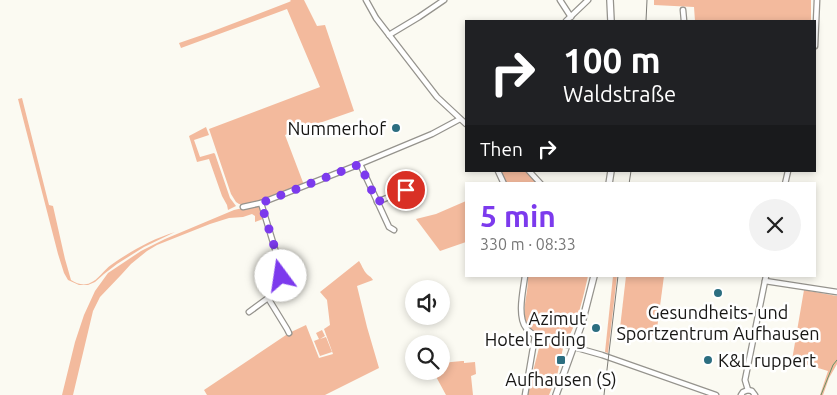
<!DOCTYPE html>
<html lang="en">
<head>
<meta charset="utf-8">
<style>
	body { margin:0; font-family:Ubuntu,sans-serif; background:#f2f2f2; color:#222; height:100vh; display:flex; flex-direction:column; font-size:19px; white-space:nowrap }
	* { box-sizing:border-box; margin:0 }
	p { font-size:16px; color:#767676 }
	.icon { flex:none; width:28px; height:28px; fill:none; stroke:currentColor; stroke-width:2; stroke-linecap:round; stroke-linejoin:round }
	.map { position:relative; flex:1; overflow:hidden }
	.drawer { position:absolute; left:465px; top:182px; width:351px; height:95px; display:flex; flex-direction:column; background:#fff; border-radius:0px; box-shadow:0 2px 8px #0003 }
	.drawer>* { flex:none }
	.top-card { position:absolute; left:465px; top:20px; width:351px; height:152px; border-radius:0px; box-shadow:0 2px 8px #0003; background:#202124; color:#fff; overflow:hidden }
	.fabs { position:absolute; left:405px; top:280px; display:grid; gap:10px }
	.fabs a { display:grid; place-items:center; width:45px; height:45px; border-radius:50%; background:#fff; box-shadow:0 2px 8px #0003; font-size:25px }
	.pin { position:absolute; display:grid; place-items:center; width:42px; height:42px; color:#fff; margin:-21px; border:2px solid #fff; border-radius:50%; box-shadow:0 1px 5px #0007 }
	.me { position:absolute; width:55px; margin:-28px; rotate:346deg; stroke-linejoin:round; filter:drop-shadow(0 0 4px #0008) }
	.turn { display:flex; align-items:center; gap:18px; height:105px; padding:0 15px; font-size:22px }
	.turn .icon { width:65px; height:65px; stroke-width:2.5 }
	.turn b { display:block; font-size:35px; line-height:42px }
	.then { display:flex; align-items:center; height:48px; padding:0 15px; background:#0003; gap:10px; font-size:19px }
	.round { display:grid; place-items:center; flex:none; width:52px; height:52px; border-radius:26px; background:#f2f2f2 }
	.headline { display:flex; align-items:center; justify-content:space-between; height:85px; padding:0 15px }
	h1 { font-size:30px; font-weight:700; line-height:38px; color:#7c3aed }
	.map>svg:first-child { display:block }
	.green { fill:#f3ba9d }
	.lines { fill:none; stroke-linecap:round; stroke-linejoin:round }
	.stream { stroke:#669368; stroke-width:1 }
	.street-casing { stroke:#95938d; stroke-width:7 }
	.secondary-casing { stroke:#95938d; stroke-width:8 }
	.street { stroke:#fff; stroke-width:4.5 }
	.secondary { stroke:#fff; stroke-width:5.5 }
	.rail { stroke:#7d7c77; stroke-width:1 }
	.route { stroke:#7c3aed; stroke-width:9; stroke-dasharray:0 16.2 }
	.poi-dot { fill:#2c6e80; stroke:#fff; stroke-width:2 }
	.labels { text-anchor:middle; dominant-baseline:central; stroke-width:5; stroke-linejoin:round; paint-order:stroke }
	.poi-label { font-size:18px; fill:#171614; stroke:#fff; text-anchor:end }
</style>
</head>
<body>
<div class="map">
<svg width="837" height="395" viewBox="0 0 837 395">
	<rect width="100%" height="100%" fill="#fbfaf2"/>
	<g class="green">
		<path d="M 290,0 L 304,0 L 317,26 L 325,25 L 354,111 L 285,135 L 304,185 L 265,200 L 245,205 L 239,204 L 236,202 L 231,194 L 209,129 L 320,87 L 287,9 L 181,48 L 179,43 L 208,33 L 289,2 L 291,1 Z"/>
		<path d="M 654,0 L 811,0 L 811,21 L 695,21 L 694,7 L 654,5 Z"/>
		<path d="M 22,98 L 49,205 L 53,206 L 65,259 L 71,280 C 77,284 84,286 90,283 C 98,280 104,270 111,265 C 131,251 152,239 175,232 L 144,247 L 117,264 L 104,274 L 95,282 L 88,285 L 79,285 L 68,280 L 64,273 L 58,254 L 18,99 Z"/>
		<path d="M 206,127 L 209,135 L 194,140 L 200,157 L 214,153 L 215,154 L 230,198 L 236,206 L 228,210 L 227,205 L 222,196 L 209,159 L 197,162 L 189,136 Z"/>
		<path d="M 501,171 L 526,171 L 538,184 L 506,184 Z"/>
		<path d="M 466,201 L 466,242 L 440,251 L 416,219 L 436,214 Z"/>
		<path d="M 256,205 L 258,205 L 261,208 L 263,219 L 255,222 L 255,216 L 252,214 L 243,217 L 229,218 L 210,224 L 157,245 L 147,251 L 131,264 L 121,275 L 100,297 L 93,311 L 73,395 L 62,395 L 75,342 L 84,315 L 95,291 L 108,273 L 141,251 L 165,239 L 234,210 Z"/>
		<path d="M 359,261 C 361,264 364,271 366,273 C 368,276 371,276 373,280 L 357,286 L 367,327 L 379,368 L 325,395 L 207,395 L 204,390 L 289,333 L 306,325 L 319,358 L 333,354 L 324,329 L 330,325 L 327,300 L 320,292 Z"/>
		<path d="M 528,276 L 588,276 C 583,298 578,322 566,342 C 559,341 553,339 546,337 C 512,327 529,301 528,276 Z"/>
		<path d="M 613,276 L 617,276 L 608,353 L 605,352 Z"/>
		<path d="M 626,276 L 664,276 L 656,336 L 620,328 Z"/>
		<path d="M 804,290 L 837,296 L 837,364 L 829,378 L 823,395 L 820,395 L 828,371 L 792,360 Z"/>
		<path d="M 322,330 L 325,336 L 320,339 L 326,337 L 332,352 L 320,356 L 314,341 L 319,339 L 316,333 Z"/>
		<path d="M 541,340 L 555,344 L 563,348 L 557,376 L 549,395 L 527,395 Z"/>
		<path d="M 462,361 L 464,361 L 464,363 L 475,362 L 476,374 L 471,376 L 473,395 L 446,395 L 433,371 L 441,371 L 441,363 Z"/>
	</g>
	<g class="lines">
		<path class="stream" d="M 821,395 L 833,365 L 837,360"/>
		<defs>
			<g id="street">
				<path d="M 366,0 L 376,18 L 437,97 L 466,124"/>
				<path d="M 560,0 L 571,17"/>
				<path d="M 683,10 L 684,21"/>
				<path d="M 566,21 L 588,0"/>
				<path d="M 389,35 L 419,17 L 444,0"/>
				<path d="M 815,46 L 817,0"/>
				<path d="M 360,164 L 389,227 L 394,230"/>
				<path d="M 498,171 L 504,184"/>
				<path d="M 529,171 L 541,184"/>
				<path d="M 785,184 L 788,171"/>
				<path d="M 377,202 L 406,190 L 414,197 L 421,195"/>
				<path d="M 243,207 L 261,203"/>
				<path d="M 525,276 C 523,291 517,316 526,328 C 528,331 532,333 535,336 L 602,355 L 716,395"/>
				<path d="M 765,281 L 837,292"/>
				<path d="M 268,298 L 287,329 L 289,333"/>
				<path d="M 249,312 L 268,298 L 276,290 L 281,276 L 279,262 L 261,203 L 360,164 L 432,134 L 460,119"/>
				<path d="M 748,390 L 745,380 L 766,276"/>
				<path d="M 748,390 L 752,391 L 755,395"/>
				<path d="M 525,395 L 535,336"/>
				<path d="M 741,395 L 743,392 L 748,390"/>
			</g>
			<g id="secondary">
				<path d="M 610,0 L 611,21"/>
				<path d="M 609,184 L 611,171"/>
				<path d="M 556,395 L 582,323 L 594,276"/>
			</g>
		</defs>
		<use href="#street" class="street-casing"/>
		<use href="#secondary" class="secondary-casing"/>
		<use href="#street" class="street"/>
		<use href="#secondary" class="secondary"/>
		<g class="rail">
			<path d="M 646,21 L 647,0"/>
			<path d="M 629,184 L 631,171"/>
			<path d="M 604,395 L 618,276"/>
		</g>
	</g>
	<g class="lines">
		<path class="route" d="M 281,276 L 279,262 L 261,203 L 360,164 L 377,202 L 406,190"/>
	</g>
	<g class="poi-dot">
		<circle cx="396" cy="128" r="5"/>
		<circle cx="718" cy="293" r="5"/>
		<circle cx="596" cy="328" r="5"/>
		<rect x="556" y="355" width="10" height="10" rx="2.5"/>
		<circle cx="708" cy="360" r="5"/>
	</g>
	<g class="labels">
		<g class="poi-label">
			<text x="386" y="128">Nummerhof</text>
			<text x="718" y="312" text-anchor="middle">Gesundheits- und<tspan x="718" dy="21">Sportzentrum Aufhausen</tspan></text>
			<text x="586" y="318">Azimut<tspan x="586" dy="21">Hotel Erding</tspan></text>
			<text x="718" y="360" text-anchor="start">K&amp;L ruppert</text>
			<text x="561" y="379" text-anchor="middle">Aufhausen (S)</text>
		</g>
	</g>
</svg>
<div class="fabs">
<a><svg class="icon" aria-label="sound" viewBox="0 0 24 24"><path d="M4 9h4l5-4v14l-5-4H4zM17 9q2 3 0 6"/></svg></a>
<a><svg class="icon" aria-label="search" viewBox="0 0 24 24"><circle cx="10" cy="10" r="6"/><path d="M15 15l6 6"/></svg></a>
</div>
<div class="pin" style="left:406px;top:190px;background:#d93025"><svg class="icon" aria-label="arrive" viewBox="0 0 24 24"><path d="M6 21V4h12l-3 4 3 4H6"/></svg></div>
<svg class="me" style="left:281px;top:276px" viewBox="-20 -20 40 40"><circle r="19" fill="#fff"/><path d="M0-13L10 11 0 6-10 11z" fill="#7c3aed"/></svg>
<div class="top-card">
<div class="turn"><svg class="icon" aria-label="right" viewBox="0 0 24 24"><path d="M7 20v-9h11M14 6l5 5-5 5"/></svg><div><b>100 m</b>Waldstraße</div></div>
<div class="then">Then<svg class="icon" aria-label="right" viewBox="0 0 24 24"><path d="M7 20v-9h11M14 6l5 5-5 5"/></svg></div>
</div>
<section class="drawer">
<div class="headline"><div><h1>5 min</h1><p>330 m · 08:33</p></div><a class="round"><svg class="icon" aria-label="close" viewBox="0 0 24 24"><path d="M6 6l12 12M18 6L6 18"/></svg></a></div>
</section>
</div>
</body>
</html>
